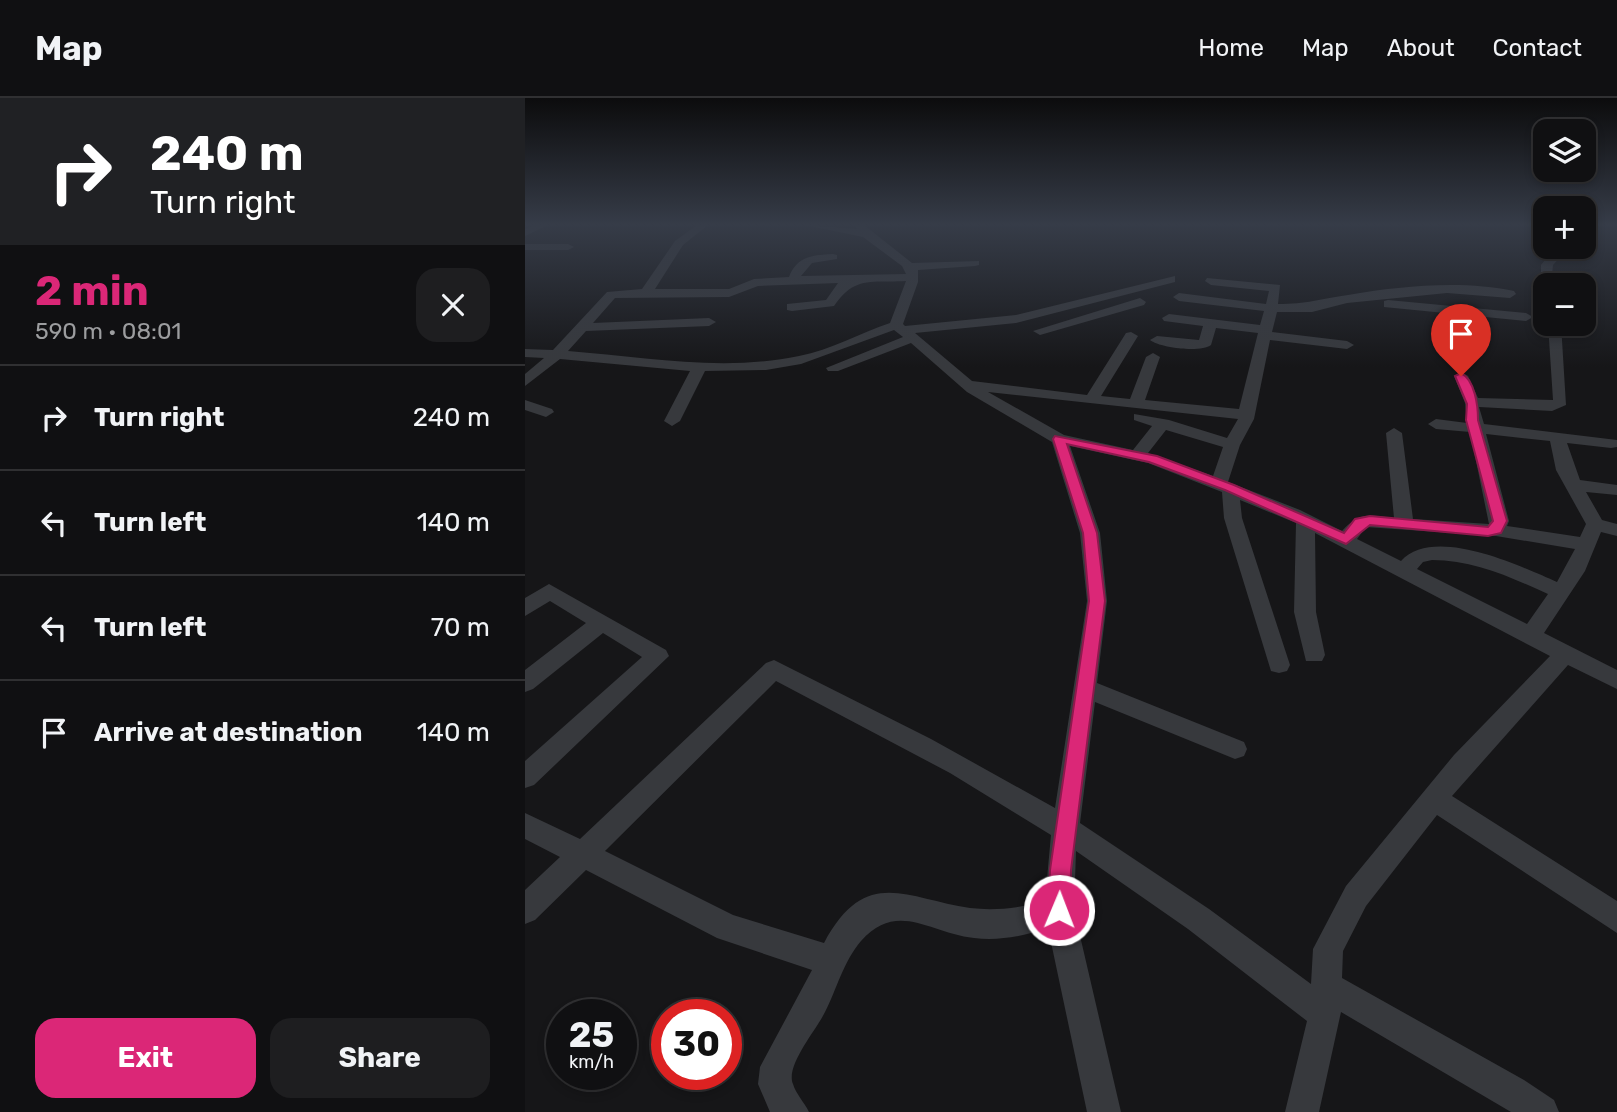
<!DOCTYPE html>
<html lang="en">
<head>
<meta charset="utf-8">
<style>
	body { margin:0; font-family:Rubik,sans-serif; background:#1e1e20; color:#f1f3f6; height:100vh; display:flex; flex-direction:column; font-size:26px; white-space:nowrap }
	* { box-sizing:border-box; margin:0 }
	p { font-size:23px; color:#9c9d9f }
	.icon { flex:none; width:38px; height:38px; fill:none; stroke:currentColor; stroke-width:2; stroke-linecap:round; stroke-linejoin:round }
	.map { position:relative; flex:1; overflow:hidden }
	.details { display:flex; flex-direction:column; background:#101012; width:525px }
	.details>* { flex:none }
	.banner { background:#202124; color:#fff; overflow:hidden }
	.buttons { position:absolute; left:1008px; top:21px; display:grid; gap:14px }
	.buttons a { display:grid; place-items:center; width:63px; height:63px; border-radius:14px; background:#101012; box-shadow:0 4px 10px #0003,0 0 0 2px #303032; font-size:35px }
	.speed { position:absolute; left:21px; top:901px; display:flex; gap:14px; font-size:35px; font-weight:700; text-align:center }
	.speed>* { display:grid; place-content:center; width:91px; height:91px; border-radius:50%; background:#101012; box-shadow:0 4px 10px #0003,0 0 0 2px #303032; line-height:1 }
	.speed small { font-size:18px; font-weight:400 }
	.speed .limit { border:10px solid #d22; background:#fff; color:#111 }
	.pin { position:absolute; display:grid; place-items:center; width:60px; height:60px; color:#fff; margin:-72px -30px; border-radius:50% 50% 50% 0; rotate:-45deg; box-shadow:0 0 7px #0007 }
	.pin .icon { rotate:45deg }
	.me { position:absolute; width:77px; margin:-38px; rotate:1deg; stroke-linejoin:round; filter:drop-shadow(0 0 5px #0008) }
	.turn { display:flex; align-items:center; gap:24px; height:147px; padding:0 35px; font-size:32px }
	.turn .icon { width:91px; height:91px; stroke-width:2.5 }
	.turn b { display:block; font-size:49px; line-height:60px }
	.round { display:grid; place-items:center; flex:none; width:74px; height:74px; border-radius:21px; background:#1e1e20 }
	.overview { display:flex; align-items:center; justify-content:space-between; height:119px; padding:0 35px }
	h1 { font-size:42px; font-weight:700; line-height:52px; color:#db2777 }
	.button { display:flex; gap:14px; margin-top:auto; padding:14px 35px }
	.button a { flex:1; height:80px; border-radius:21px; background:#db2777; color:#fff; font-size:28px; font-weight:700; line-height:80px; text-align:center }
	.button a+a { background:#1e1e20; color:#f1f3f6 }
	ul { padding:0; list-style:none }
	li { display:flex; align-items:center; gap:21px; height:105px; padding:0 35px; border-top:2px solid #303032 }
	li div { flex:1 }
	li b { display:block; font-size:26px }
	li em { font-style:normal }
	header { display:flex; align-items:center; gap:42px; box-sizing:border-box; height:98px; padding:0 35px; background:#101012; border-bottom:2px solid #303032 }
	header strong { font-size:33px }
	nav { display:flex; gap:38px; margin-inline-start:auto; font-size:24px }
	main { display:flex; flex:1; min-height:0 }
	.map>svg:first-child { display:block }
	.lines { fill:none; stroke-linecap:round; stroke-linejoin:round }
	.minor { fill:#37393d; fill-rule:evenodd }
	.route { fill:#db2777; stroke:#8e194d; stroke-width:2 }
</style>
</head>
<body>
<header>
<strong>Map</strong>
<nav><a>Home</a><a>Map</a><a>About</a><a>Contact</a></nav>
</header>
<main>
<section class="details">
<div class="banner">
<div class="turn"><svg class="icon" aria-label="right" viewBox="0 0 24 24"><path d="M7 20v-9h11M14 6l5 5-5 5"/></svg><div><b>240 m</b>Turn right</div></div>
</div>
<div class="overview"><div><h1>2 min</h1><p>590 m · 08:01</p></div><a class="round"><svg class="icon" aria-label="close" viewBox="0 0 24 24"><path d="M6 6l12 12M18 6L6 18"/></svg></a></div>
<ul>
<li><svg class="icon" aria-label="right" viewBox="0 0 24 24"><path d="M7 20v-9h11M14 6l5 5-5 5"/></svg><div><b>Turn right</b></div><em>240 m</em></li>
<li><svg class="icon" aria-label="left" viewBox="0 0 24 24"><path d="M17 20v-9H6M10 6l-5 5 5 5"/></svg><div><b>Turn left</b></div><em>140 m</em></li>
<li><svg class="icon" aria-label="left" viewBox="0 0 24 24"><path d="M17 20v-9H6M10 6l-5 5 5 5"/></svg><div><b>Turn left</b></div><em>70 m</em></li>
<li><svg class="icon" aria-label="arrive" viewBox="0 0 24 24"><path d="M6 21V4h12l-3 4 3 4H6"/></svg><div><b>Arrive at destination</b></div><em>140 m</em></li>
</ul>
<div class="button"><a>Exit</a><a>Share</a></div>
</section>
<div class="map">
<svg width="1092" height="1014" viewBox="0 0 1092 1014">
	<rect width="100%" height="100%" fill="#161618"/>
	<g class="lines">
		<g class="minor">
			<path d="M 10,127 L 23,127 L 0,138 L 0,131 Z"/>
			<path d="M 172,127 L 183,127 L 158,147 L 130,191 L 204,191 L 229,181 L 264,179 C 272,158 288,157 308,156 L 312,157 L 312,161 L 287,165 L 276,178 L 381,176 L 377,168 L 338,139 L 280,127 L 332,131 L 329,127 L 339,127 L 387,165 L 454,163 L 454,167 L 450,168 L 393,172 L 393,184 L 378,226 L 380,228 L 491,217 L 650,178 L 650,184 L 491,225 L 390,235 L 447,283 L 562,297 L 601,235 L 606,234 L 613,238 L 576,298 L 605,301 L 621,259 L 628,255 L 635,259 L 620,302 L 714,311 L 733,235 L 691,230 L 686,247 C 676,255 635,250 625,242 L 632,238 L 674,242 L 678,228 L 639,223 L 637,220 L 644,216 L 735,227 L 739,213 L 654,203 L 648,199 L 654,195 L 741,206 L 744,193 L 686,187 L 680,183 L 682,180 L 755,187 L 753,206 C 781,206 796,201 823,197 C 875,188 937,182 989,193 L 991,196 L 985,200 L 922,195 L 822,205 L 787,214 L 752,214 L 747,234 L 822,243 L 829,247 L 822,251 L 745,242 L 729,321 L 715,347 L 703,384 L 775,412 L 817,433 C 835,413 844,417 869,420 L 861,335 L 869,330 L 877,335 L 888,421 L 964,426 L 945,334 L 911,331 L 903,326 L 911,321 L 942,325 L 940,305 L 929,278 L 936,274 L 943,278 L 953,300 L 1028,302 L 1023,226 L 1036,226 L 1041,307 L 1027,313 L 954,309 L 959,326 L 1092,342 L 1092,349 L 1086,350 L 1042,345 L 1055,382 L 1092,387 L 1092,397 L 1061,394 L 1077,422 L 1092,426 L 1092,438 L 1076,434 L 1060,473 L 1019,535 L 1092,572 L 1092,591 L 1043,567 L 927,698 L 1092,803 L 1092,835 L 912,717 L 841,808 L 818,853 L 817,880 L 999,982 L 1029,1002 L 1034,1014 L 986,1014 L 816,914 L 794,1014 L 760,1014 L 782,923 L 663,831 L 551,753 L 549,812 L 596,1014 L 562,1014 L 523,830 C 499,838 475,843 449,840 C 405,835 372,802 336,843 C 318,864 312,891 300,914 C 292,931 260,968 268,986 C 271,996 279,1004 284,1014 L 245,1014 L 233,986 L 235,969 L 287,872 L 192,840 L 61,772 L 10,822 L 0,826 L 0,792 L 35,759 L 0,741 L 0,715 L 55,741 L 241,565 L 249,562 L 406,641 L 530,710 L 562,503 L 555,435 L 527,344 L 442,294 L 386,245 L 313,273 L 303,273 L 301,270 L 378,239 L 369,232 L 276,266 L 241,272 L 180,273 L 155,323 L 147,328 L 139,323 L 165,273 L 35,261 L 0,288 L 0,276 L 19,260 L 0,259 L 0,251 L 28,252 L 82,194 L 117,191 L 150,143 ZM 381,183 L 365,225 C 335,235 306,252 274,258 C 198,274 119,259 43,253 L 61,233 L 184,228 L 191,224 L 184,220 L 68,225 L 90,200 L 204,199 L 233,188 L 313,185 L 301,202 L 262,206 L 262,212 L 267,213 L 309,208 C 330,177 347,185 381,183 ZM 463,294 L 713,321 L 702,340 L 644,322 L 609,316 L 609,322 L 627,328 L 608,352 L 539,337 ZM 641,332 L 698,349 L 688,378 L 623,355 ZM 961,336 L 1025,343 L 1031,372 L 1061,426 L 1055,439 L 982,428 L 984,423 ZM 545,348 L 623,365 L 697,394 L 699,420 L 746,573 L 754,575 L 762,573 L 765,567 L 717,420 L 715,402 L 771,425 L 769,514 L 781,563 L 797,563 L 800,557 L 791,514 L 790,435 L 1025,558 L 929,657 L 821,788 L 788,851 L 786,886 L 684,811 L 555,725 L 570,604 L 710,661 L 719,658 L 722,651 L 719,644 L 572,585 L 582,503 L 575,435 ZM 841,429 L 971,438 L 1050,451 L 1032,484 C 995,468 909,427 876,463 L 832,441 ZM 907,462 C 949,462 985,479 1023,496 L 1002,526 L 892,471 L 898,464 ZM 251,583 L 425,675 L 526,737 L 520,803 C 495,810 470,813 445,810 C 381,801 341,767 299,845 L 208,817 L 80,753 Z"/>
			<path d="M 0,146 L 43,146 L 49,149 L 43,152 L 0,152 Z"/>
			<path d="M 1031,149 L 1044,149 L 1028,167 L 1026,187 L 1020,187 L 1020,195 L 1016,194 L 1016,167 Z"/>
			<path d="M 615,200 L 621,204 L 619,207 L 515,237 L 508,233 Z"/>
			<path d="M 863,202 L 1001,215 L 1008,219 L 1001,223 L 859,209 L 859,203 Z"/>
			<path d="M 0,302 L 27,311 L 29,314 L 21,319 L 0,312 Z"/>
			<path d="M 24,486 L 141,552 L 144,558 L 9,687 L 0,690 L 0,663 L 117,559 L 78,535 L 8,591 L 0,594 L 0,572 L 61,525 L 25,503 L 0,518 L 0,500 Z"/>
		</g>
	</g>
	<linearGradient id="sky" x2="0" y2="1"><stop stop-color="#0c0c0d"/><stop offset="0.47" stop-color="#363c48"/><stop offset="1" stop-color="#363c48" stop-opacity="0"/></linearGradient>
	<rect width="1092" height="269" fill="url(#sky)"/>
	<path class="route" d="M 936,275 C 950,282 953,308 953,322 L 982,423 L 976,435 L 963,438 L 845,427 L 821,446 L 700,392 L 624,364 L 542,346 L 572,435 L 580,503 L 546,772 L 545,812 L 542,820 L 534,823 L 526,820 L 523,812 L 525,772 L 564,503 L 558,435 L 528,341 L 530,338 L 632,358 L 709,387 L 819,435 L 830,421 L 845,418 L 963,429 L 968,423 L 941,322 L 942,306 L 930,278 Z"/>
</svg>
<div class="buttons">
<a><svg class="icon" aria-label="layers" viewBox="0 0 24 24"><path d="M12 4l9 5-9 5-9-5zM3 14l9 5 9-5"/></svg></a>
<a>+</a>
<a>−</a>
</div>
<div class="speed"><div>25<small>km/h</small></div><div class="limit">30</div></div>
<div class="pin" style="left:936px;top:278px;background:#d93025"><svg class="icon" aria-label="arrive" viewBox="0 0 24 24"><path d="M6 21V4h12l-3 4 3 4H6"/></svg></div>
<svg class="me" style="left:534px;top:812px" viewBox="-20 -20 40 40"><circle r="17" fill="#db2777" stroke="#fff" stroke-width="3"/><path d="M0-11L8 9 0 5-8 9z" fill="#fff"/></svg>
</div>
</main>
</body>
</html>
